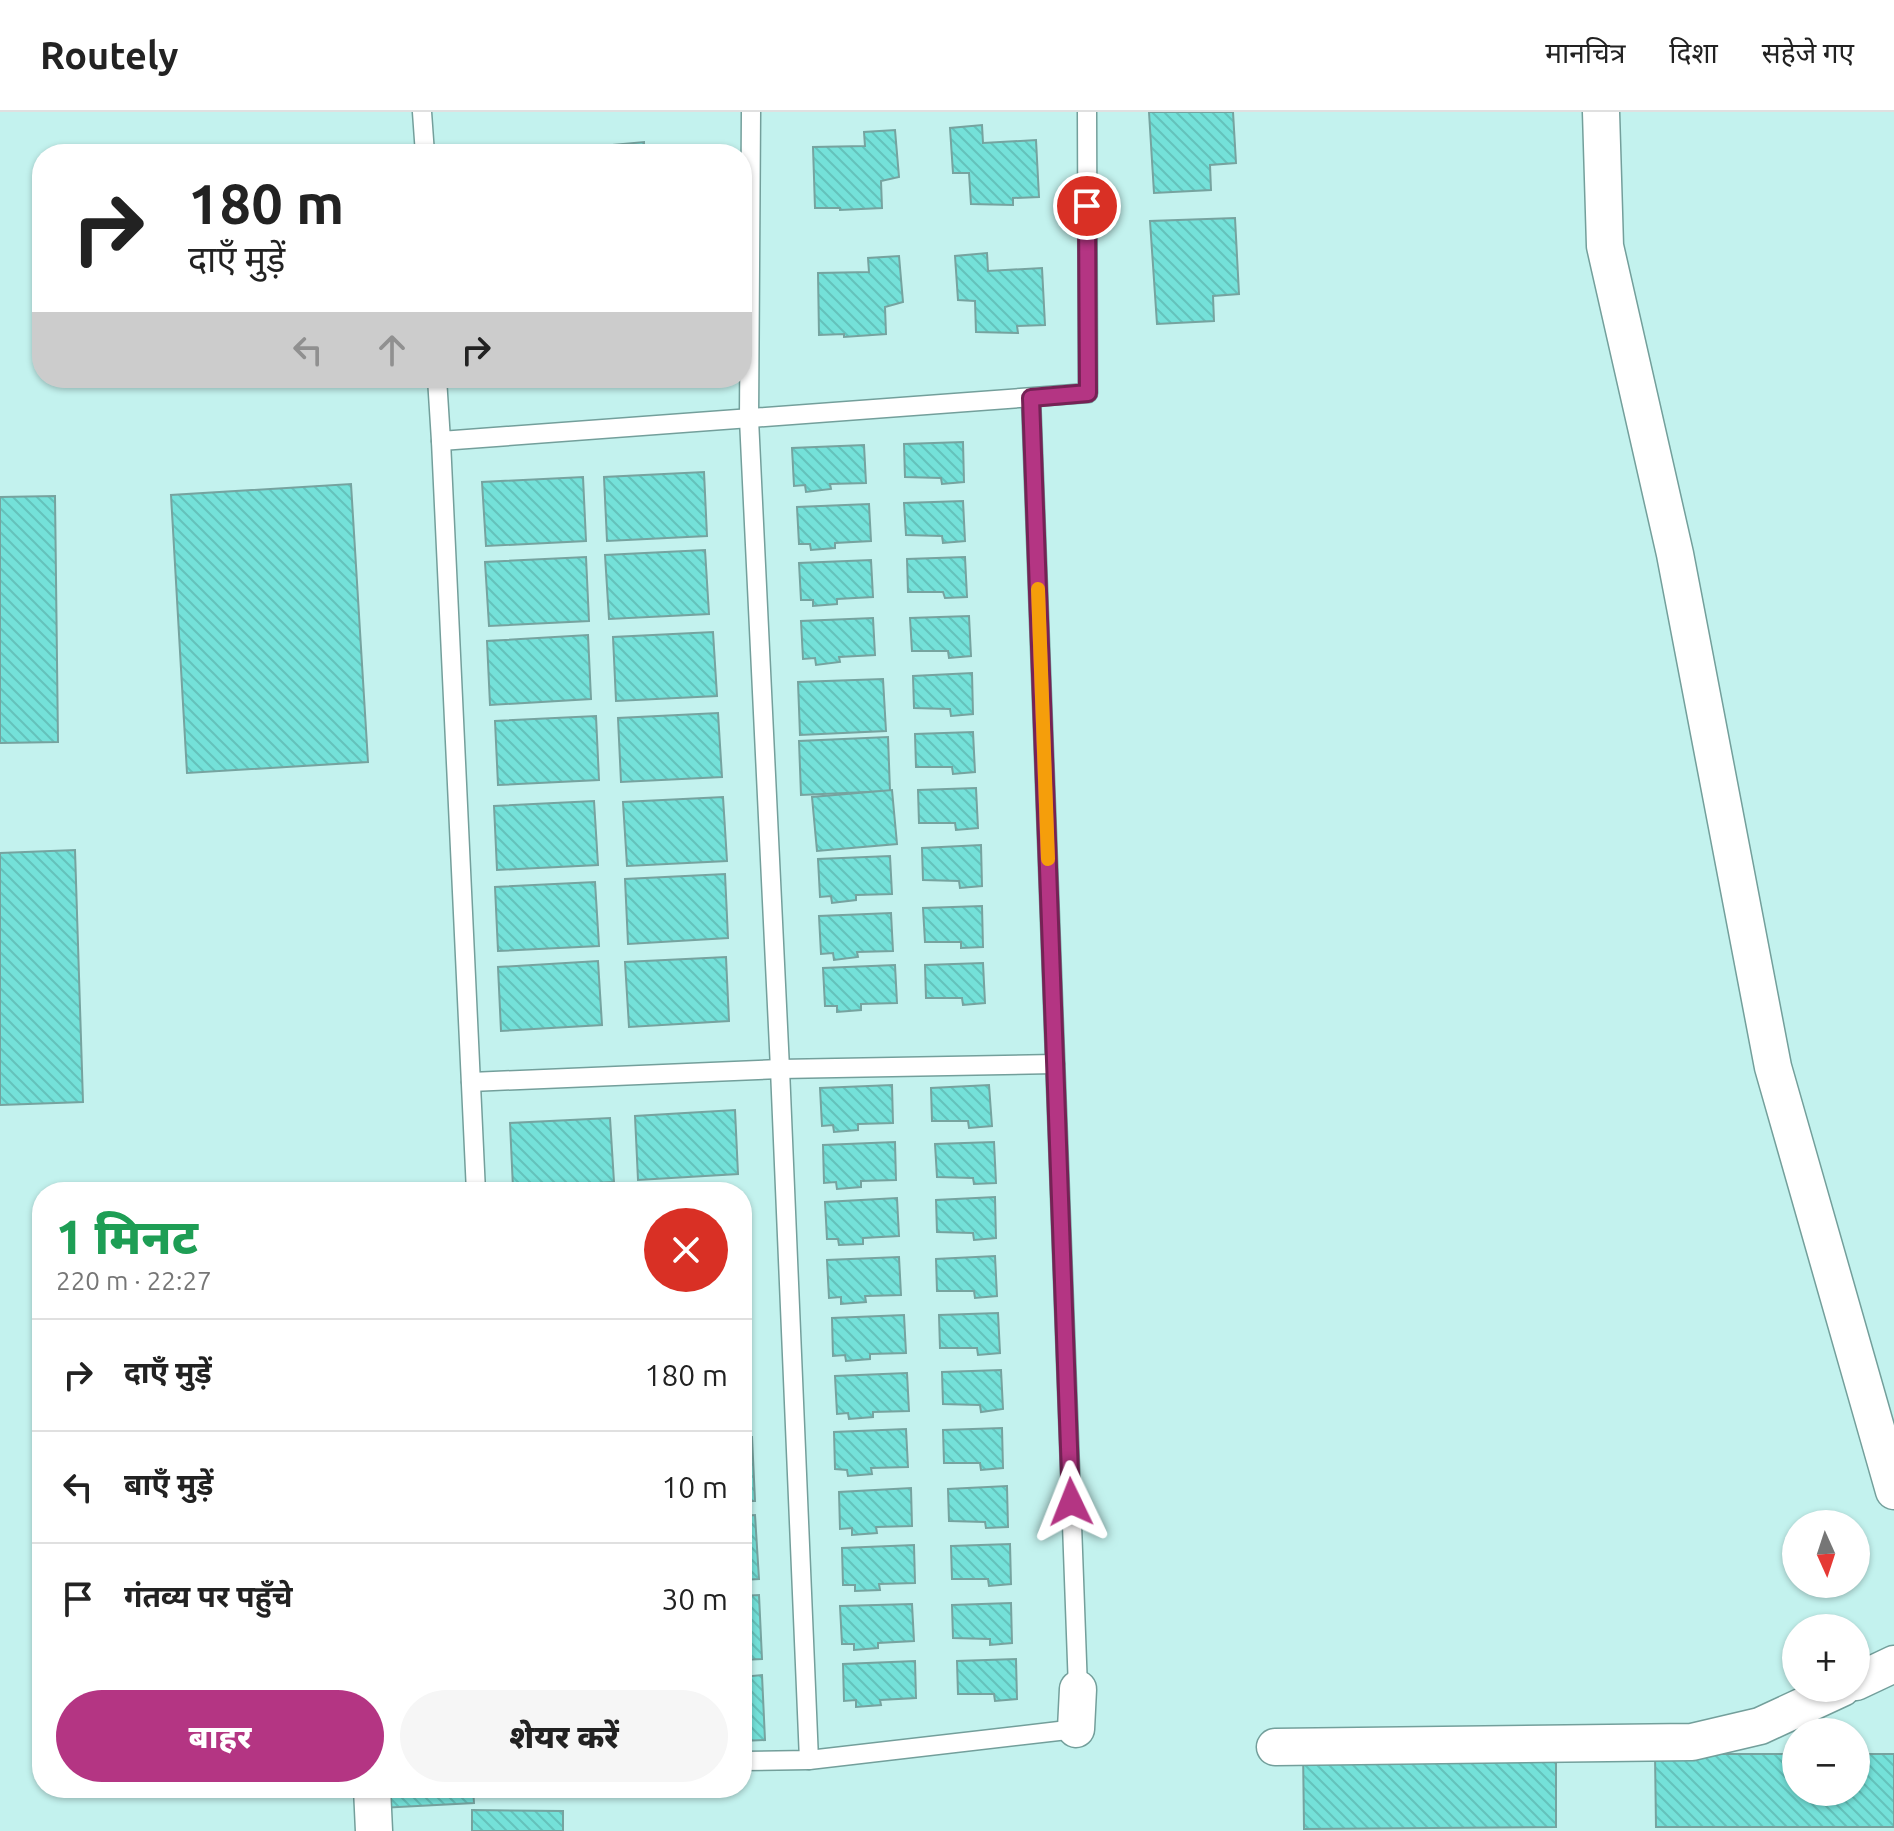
<!DOCTYPE html>
<html lang="hi">
<head>
<meta charset="utf-8">
<style>
	body { margin:0; font-family:Ubuntu,"Noto Sans Devanagari",sans-serif; background:#f6f6f6; color:#222; height:100vh; display:flex; flex-direction:column; font-size:30px; white-space:nowrap }
	* { box-sizing:border-box; margin:0 }
	p { font-size:26px; color:#767676 }
	.icon { flex:none; width:44px; height:44px; fill:none; stroke:currentColor; stroke-width:2; stroke-linecap:round; stroke-linejoin:round }
	.map { position:relative; flex:1; overflow:hidden }
	.panel { position:absolute; left:32px; top:1070px; width:720px; height:616px; display:flex; flex-direction:column; background:#fff; border-radius:32px; box-shadow:0 2px 6px #0004 }
	.panel>* { flex:none }
	.banner { position:absolute; left:32px; top:32px; width:720px; height:244px; border-radius:32px; box-shadow:0 2px 6px #0004; background:#fff; color:#222; overflow:hidden }
	.needle { width:52px; rotate:177deg }
	.tools { position:absolute; left:1782px; top:1398px; display:grid; gap:16px }
	.tools a { display:grid; place-items:center; width:88px; height:88px; border-radius:50%; background:#fff; box-shadow:0 2px 6px #0004; font-size:40px }
	.pin { position:absolute; display:grid; place-items:center; width:68px; height:68px; color:#fff; margin:-34px; border:4px solid #fff; border-radius:50%; box-shadow:0 2px 8px #0007 }
	.me { position:absolute; width:88px; margin:-44px; rotate:358deg; stroke-linejoin:round; filter:drop-shadow(0 0 6px #0008) }
	.turn { display:flex; align-items:center; gap:28px; height:168px; padding:0 24px; font-size:36px }
	.turn .icon { width:104px; height:104px; stroke-width:2.5 }
	.turn b { display:block; font-size:56px; line-height:68px }
	.lanes { display:flex; align-items:center; height:76px; padding:0 24px; background:#0003; justify-content:center; gap:40px; direction:ltr }
	.lanes .off { opacity:.35 }
	.round { display:grid; place-items:center; flex:none; width:84px; height:84px; border-radius:42px; background:#f6f6f6 }
	.overview { display:flex; align-items:center; justify-content:space-between; height:136px; padding:0 24px }
	h1 { font-size:48px; font-weight:800; line-height:60px; color:#1e9e55 }
	.cta { display:flex; gap:16px; margin-top:auto; padding:16px 24px }
	.cta a { flex:1; height:92px; border-radius:48px; background:#b43583; color:#fff; font-size:32px; font-weight:800; line-height:92px; text-align:center }
	.cta a+a { background:#f6f6f6; color:#222 }
	ul { padding:0; list-style:none }
	li { display:flex; align-items:center; gap:24px; height:112px; padding:0 24px; border-top:2px solid #e0e0e0 }
	li div { flex:1 }
	li b { display:block; font-size:30px }
	li em { font-style:normal }
	header { display:flex; align-items:center; gap:48px; box-sizing:border-box; height:112px; padding:0 40px; background:#fff; border-bottom:2px solid #e0e0e0 }
	header strong { font-size:38px }
	nav { display:flex; gap:44px; margin-inline-start:auto; font-size:28px }
	.map>svg:first-child { display:block }
	.building { fill:url(#building-back-hatch); stroke:#76a39f; stroke-width:2 }
	.lines { fill:none; stroke-linecap:round; stroke-linejoin:round }
	.lane-casing { stroke:#739f9b; stroke-width:21 }
	.street-casing { stroke:#739f9b; stroke-width:39 }
	.lane { stroke:#fff; stroke-width:18 }
	.street { stroke:#fff; stroke-width:36 }
	.route-casing { stroke:#752255; stroke-width:20 }
	.route { stroke:#b43583; stroke-width:14 }
	.slow { stroke:#f59e0b; stroke-width:14 }
</style>
</head>
<body>
<header>
<strong>Routely</strong>
<nav><a>मानचित्र</a><a>दिशा</a><a>सहेजे गए</a></nav>
</header>
<div class="map">
<svg width="1894" height="1719" viewBox="0 0 1894 1719">
	<defs>
		<pattern id="building-back-hatch" width="6" height="6" patternUnits="userSpaceOnUse" patternTransform="scale(2)"><rect width="6" height="6" fill="#74e1d9"/><path d="M-1 5l2 2M0 0l6 6M5-1l2 2" fill="none" stroke="#64c2bb"/></pattern>
	</defs>
	<rect width="100%" height="100%" fill="#c3f2ee"/>
	<g class="building">
		<path d="M 1149,0 L 1233,0 L 1236,51 L 1210,53 L 1211,78 L 1154,81 Z"/>
		<path d="M 982,13 L 983,31 L 1036,28 L 1039,85 L 1013,86 L 1013,93 L 971,92 L 969,61 L 953,61 L 950,16 Z"/>
		<path d="M 895,18 L 899,65 L 881,69 L 882,96 L 840,98 L 840,96 L 815,96 L 813,35 L 865,34 L 864,20 Z"/>
		<path d="M 644,30 L 644,42 L 613,42 L 613,33 Z"/>
		<path d="M 557,33 L 557,42 L 525,42 L 525,34 Z"/>
		<path d="M 1235,106 L 1239,182 L 1213,184 L 1214,209 L 1157,212 L 1150,109 Z"/>
		<path d="M 987,141 L 988,159 L 1042,156 L 1045,213 L 1017,214 L 1018,221 L 976,220 L 975,189 L 958,188 L 955,144 Z"/>
		<path d="M 899,144 L 903,190 L 885,195 L 886,222 L 844,225 L 844,222 L 819,223 L 818,161 L 869,160 L 868,146 Z"/>
		<path d="M 963,330 L 964,370 L 942,372 L 941,366 L 905,365 L 904,332 Z"/>
		<path d="M 864,333 L 866,371 L 830,372 L 831,377 L 806,380 L 805,373 L 794,374 L 792,336 Z"/>
		<path d="M 704,360 L 707,424 L 607,429 L 604,365 Z"/>
		<path d="M 583,365 L 586,429 L 486,434 L 482,370 Z"/>
		<path d="M 351,372 L 368,650 L 187,661 L 171,383 Z"/>
		<path d="M 55,384 L 58,630 L 0,631 L 0,385 Z"/>
		<path d="M 963,389 L 965,429 L 943,431 L 942,424 L 906,423 L 904,391 Z"/>
		<path d="M 869,392 L 871,429 L 835,431 L 835,436 L 811,438 L 810,432 L 799,432 L 797,395 Z"/>
		<path d="M 705,438 L 709,502 L 609,507 L 605,443 Z"/>
		<path d="M 586,445 L 589,509 L 489,514 L 485,450 Z"/>
		<path d="M 965,445 L 967,485 L 945,486 L 943,480 L 908,480 L 907,447 Z"/>
		<path d="M 871,448 L 873,485 L 837,487 L 837,492 L 813,494 L 813,488 L 801,488 L 799,451 Z"/>
		<path d="M 969,504 L 971,544 L 949,546 L 948,539 L 912,539 L 910,506 Z"/>
		<path d="M 873,506 L 875,543 L 839,545 L 840,550 L 816,553 L 815,546 L 803,547 L 801,509 Z"/>
		<path d="M 713,520 L 717,584 L 616,589 L 613,525 Z"/>
		<path d="M 588,523 L 591,587 L 490,593 L 487,529 Z"/>
		<path d="M 972,561 L 973,602 L 951,604 L 950,597 L 914,596 L 913,564 Z"/>
		<path d="M 883,567 L 886,619 L 800,623 L 798,570 Z"/>
		<path d="M 718,601 L 722,665 L 621,670 L 618,606 Z"/>
		<path d="M 596,604 L 599,668 L 498,673 L 495,609 Z"/>
		<path d="M 973,620 L 975,660 L 953,662 L 952,655 L 916,655 L 915,622 Z"/>
		<path d="M 888,625 L 890,679 L 801,683 L 799,629 Z"/>
		<path d="M 976,676 L 978,716 L 956,718 L 955,711 L 919,711 L 918,678 Z"/>
		<path d="M 892,678 L 897,732 L 817,739 L 812,685 Z"/>
		<path d="M 723,685 L 727,749 L 627,754 L 623,690 Z"/>
		<path d="M 594,689 L 598,753 L 497,758 L 494,694 Z"/>
		<path d="M 981,733 L 982,774 L 960,776 L 959,769 L 923,768 L 922,736 Z"/>
		<path d="M 75,738 L 83,990 L 0,993 L 0,741 Z"/>
		<path d="M 890,744 L 892,782 L 856,783 L 856,788 L 832,791 L 831,784 L 820,785 L 818,747 Z"/>
		<path d="M 725,762 L 728,826 L 628,832 L 625,767 Z"/>
		<path d="M 595,770 L 599,834 L 498,839 L 495,775 Z"/>
		<path d="M 982,794 L 983,835 L 961,836 L 961,830 L 925,830 L 923,796 Z"/>
		<path d="M 891,801 L 893,839 L 857,840 L 858,845 L 834,848 L 833,841 L 821,842 L 819,804 Z"/>
		<path d="M 726,845 L 729,909 L 629,915 L 625,850 Z"/>
		<path d="M 598,849 L 602,913 L 501,919 L 498,855 Z"/>
		<path d="M 983,851 L 985,891 L 963,893 L 962,886 L 926,886 L 925,853 Z"/>
		<path d="M 895,853 L 897,891 L 861,892 L 861,898 L 837,900 L 837,894 L 825,894 L 823,856 Z"/>
		<path d="M 892,973 L 893,1011 L 858,1012 L 858,1018 L 834,1020 L 833,1013 L 822,1014 L 820,976 Z"/>
		<path d="M 989,973 L 992,1014 L 969,1016 L 968,1009 L 932,1009 L 931,976 Z"/>
		<path d="M 735,998 L 738,1062 L 638,1068 L 635,1004 Z"/>
		<path d="M 610,1006 L 614,1070 L 513,1076 L 510,1011 Z"/>
		<path d="M 895,1030 L 896,1068 L 861,1069 L 861,1075 L 837,1077 L 836,1070 L 824,1071 L 823,1033 Z"/>
		<path d="M 994,1030 L 996,1071 L 974,1072 L 973,1066 L 937,1065 L 935,1032 Z"/>
		<path d="M 995,1085 L 996,1126 L 974,1128 L 973,1121 L 937,1120 L 936,1088 Z"/>
		<path d="M 897,1086 L 899,1124 L 863,1126 L 863,1132 L 839,1133 L 838,1127 L 827,1127 L 825,1090 Z"/>
		<path d="M 995,1144 L 997,1184 L 975,1186 L 974,1179 L 937,1179 L 936,1147 Z"/>
		<path d="M 899,1145 L 901,1183 L 865,1184 L 866,1190 L 841,1192 L 841,1185 L 829,1186 L 827,1148 Z"/>
		<path d="M 742,1161 L 745,1161 L 748,1225 L 742,1226 Z"/>
		<path d="M 998,1201 L 1000,1241 L 978,1243 L 977,1236 L 940,1236 L 939,1203 Z"/>
		<path d="M 904,1203 L 906,1241 L 870,1242 L 870,1247 L 846,1249 L 845,1243 L 833,1244 L 832,1206 Z"/>
		<path d="M 742,1242 L 748,1242 L 751,1306 L 742,1307 Z"/>
		<path d="M 1001,1258 L 1003,1297 L 981,1300 L 980,1293 L 943,1292 L 942,1260 Z"/>
		<path d="M 907,1261 L 909,1299 L 873,1300 L 873,1305 L 849,1307 L 848,1301 L 837,1302 L 835,1264 Z"/>
		<path d="M 1002,1316 L 1003,1356 L 981,1358 L 980,1351 L 944,1351 L 943,1318 Z"/>
		<path d="M 906,1317 L 908,1355 L 871,1356 L 872,1362 L 848,1364 L 847,1358 L 835,1357 L 834,1320 Z"/>
		<path d="M 742,1325 L 752,1325 L 755,1389 L 742,1389 Z"/>
		<path d="M 1007,1374 L 1008,1415 L 986,1416 L 985,1410 L 949,1409 L 948,1377 Z"/>
		<path d="M 911,1376 L 912,1414 L 876,1415 L 877,1421 L 852,1423 L 852,1416 L 840,1417 L 839,1380 Z"/>
		<path d="M 755,1403 L 759,1467 L 742,1468 L 742,1404 Z"/>
		<path d="M 1010,1432 L 1011,1472 L 989,1474 L 988,1467 L 952,1467 L 951,1434 Z"/>
		<path d="M 914,1433 L 915,1471 L 879,1472 L 880,1478 L 855,1479 L 855,1473 L 843,1473 L 842,1436 Z"/>
		<path d="M 759,1483 L 762,1547 L 742,1548 L 742,1484 Z"/>
		<path d="M 1011,1491 L 1012,1531 L 990,1533 L 990,1527 L 953,1526 L 952,1493 Z"/>
		<path d="M 912,1492 L 914,1529 L 878,1531 L 878,1536 L 854,1538 L 854,1532 L 842,1532 L 840,1494 Z"/>
		<path d="M 1016,1547 L 1017,1587 L 995,1589 L 994,1582 L 958,1582 L 957,1549 Z"/>
		<path d="M 915,1549 L 916,1586 L 880,1588 L 881,1593 L 856,1595 L 856,1588 L 844,1589 L 843,1552 Z"/>
		<path d="M 762,1563 L 765,1628 L 742,1629 L 742,1565 Z"/>
		<path d="M 1556,1635 L 1556,1715 L 1304,1717 L 1303,1636 Z"/>
		<path d="M 1655,1642 L 1796,1642 L 1796,1680 L 1856,1680 L 1856,1642 L 1894,1642 L 1894,1715 L 1656,1715 Z"/>
		<path d="M 379,1676 L 473,1676 L 474,1691 L 380,1696 Z"/>
		<path d="M 472,1698 L 563,1699 L 563,1719 L 472,1719 Z"/>
	</g>
	<g class="lines">
		<defs>
			<g id="lane">
				<path d="M 422,0 L 425,42"/>
				<path d="M 751,0 L 749,307 L 780,957 L 809,1648"/>
				<path d="M 437,266 L 441,329 L 1088,281 L 1087,0"/>
				<path d="M 1031,286 L 1078,1577"/>
				<path d="M 441,329 L 476,1080"/>
				<path d="M 471,970 L 780,957 L 1055,952"/>
				<path d="M 742,1649 L 809,1648 L 1076,1617"/>
			</g>
			<g id="street">
				<path d="M 1601,0 L 1605,134 L 1675,442 L 1773,955 L 1894,1379"/>
				<path d="M 1856,1570 L 1894,1552"/>
				<path d="M 1076,1617 L 1078,1577"/>
				<path d="M 1275,1635 L 1692,1630 L 1760,1614 L 1842,1576"/>
				<path d="M 372,1676 L 374,1719"/>
			</g>
		</defs>
		<use href="#lane" class="lane-casing"/>
		<use href="#street" class="street-casing"/>
		<use href="#lane" class="lane"/>
		<use href="#street" class="street"/>
	</g>
	<g class="lines">
		<defs>
			<path id="route" d="M 1071,1390 L 1031,286 L 1088,281 L 1087,94"/>
		</defs>
		<use href="#route" class="route-casing"/>
		<use href="#route" class="route"/>
		<path class="slow" d="M 1038,477 L 1048,747"/>
	</g>
</svg>
<div class="tools">
<a><svg class="needle" viewBox="-14 -14 28 28"><path d="M0-13l5 13h-10z" fill="#e53935"/><path d="M0 13l5-13h-10z" fill="#767676"/></svg></a>
<a>+</a>
<a>−</a>
</div>
<div class="pin" style="left:1087px;top:94px;background:#d93025"><svg class="icon" aria-label="arrive" viewBox="0 0 24 24"><path d="M6 21V4h12l-3 4 3 4H6"/></svg></div>
<svg class="me" style="left:1071px;top:1390px" viewBox="-20 -20 40 40"><path d="M0-17L14 15 0 8-14 15z" fill="#b43583" stroke="#fff" stroke-width="4"/></svg>
<div class="banner">
<div class="turn"><svg class="icon" aria-label="right" viewBox="0 0 24 24"><path d="M7 20v-9h11M14 6l5 5-5 5"/></svg><div><b>180 m</b>दाएँ मुड़ें</div></div>
<div class="lanes"><svg class="icon off" aria-label="left" viewBox="0 0 24 24"><path d="M17 20v-9H6M10 6l-5 5 5 5"/></svg><svg class="icon off" aria-label="ahead" viewBox="0 0 24 24"><path d="M12 20V5M6 11l6-6 6 6"/></svg><svg class="icon" aria-label="right" viewBox="0 0 24 24"><path d="M7 20v-9h11M14 6l5 5-5 5"/></svg></div>
</div>
<section class="panel">
<div class="overview"><div><h1>1 मिनट</h1><p>220 m · 22:27</p></div><a class="round" style="background:#d93025;color:#fff"><svg class="icon" aria-label="close" viewBox="0 0 24 24"><path d="M6 6l12 12M18 6L6 18"/></svg></a></div>
<ul>
<li><svg class="icon" aria-label="right" viewBox="0 0 24 24"><path d="M7 20v-9h11M14 6l5 5-5 5"/></svg><div><b>दाएँ मुड़ें</b></div><em>180 m</em></li>
<li><svg class="icon" aria-label="left" viewBox="0 0 24 24"><path d="M17 20v-9H6M10 6l-5 5 5 5"/></svg><div><b>बाएँ मुड़ें</b></div><em>10 m</em></li>
<li><svg class="icon" aria-label="arrive" viewBox="0 0 24 24"><path d="M6 21V4h12l-3 4 3 4H6"/></svg><div><b>गंतव्य पर पहुँचे</b></div><em>30 m</em></li>
</ul>
<div class="cta"><a>बाहर</a><a>शेयर करें</a></div>
</section>
</div>
</body>
</html>
